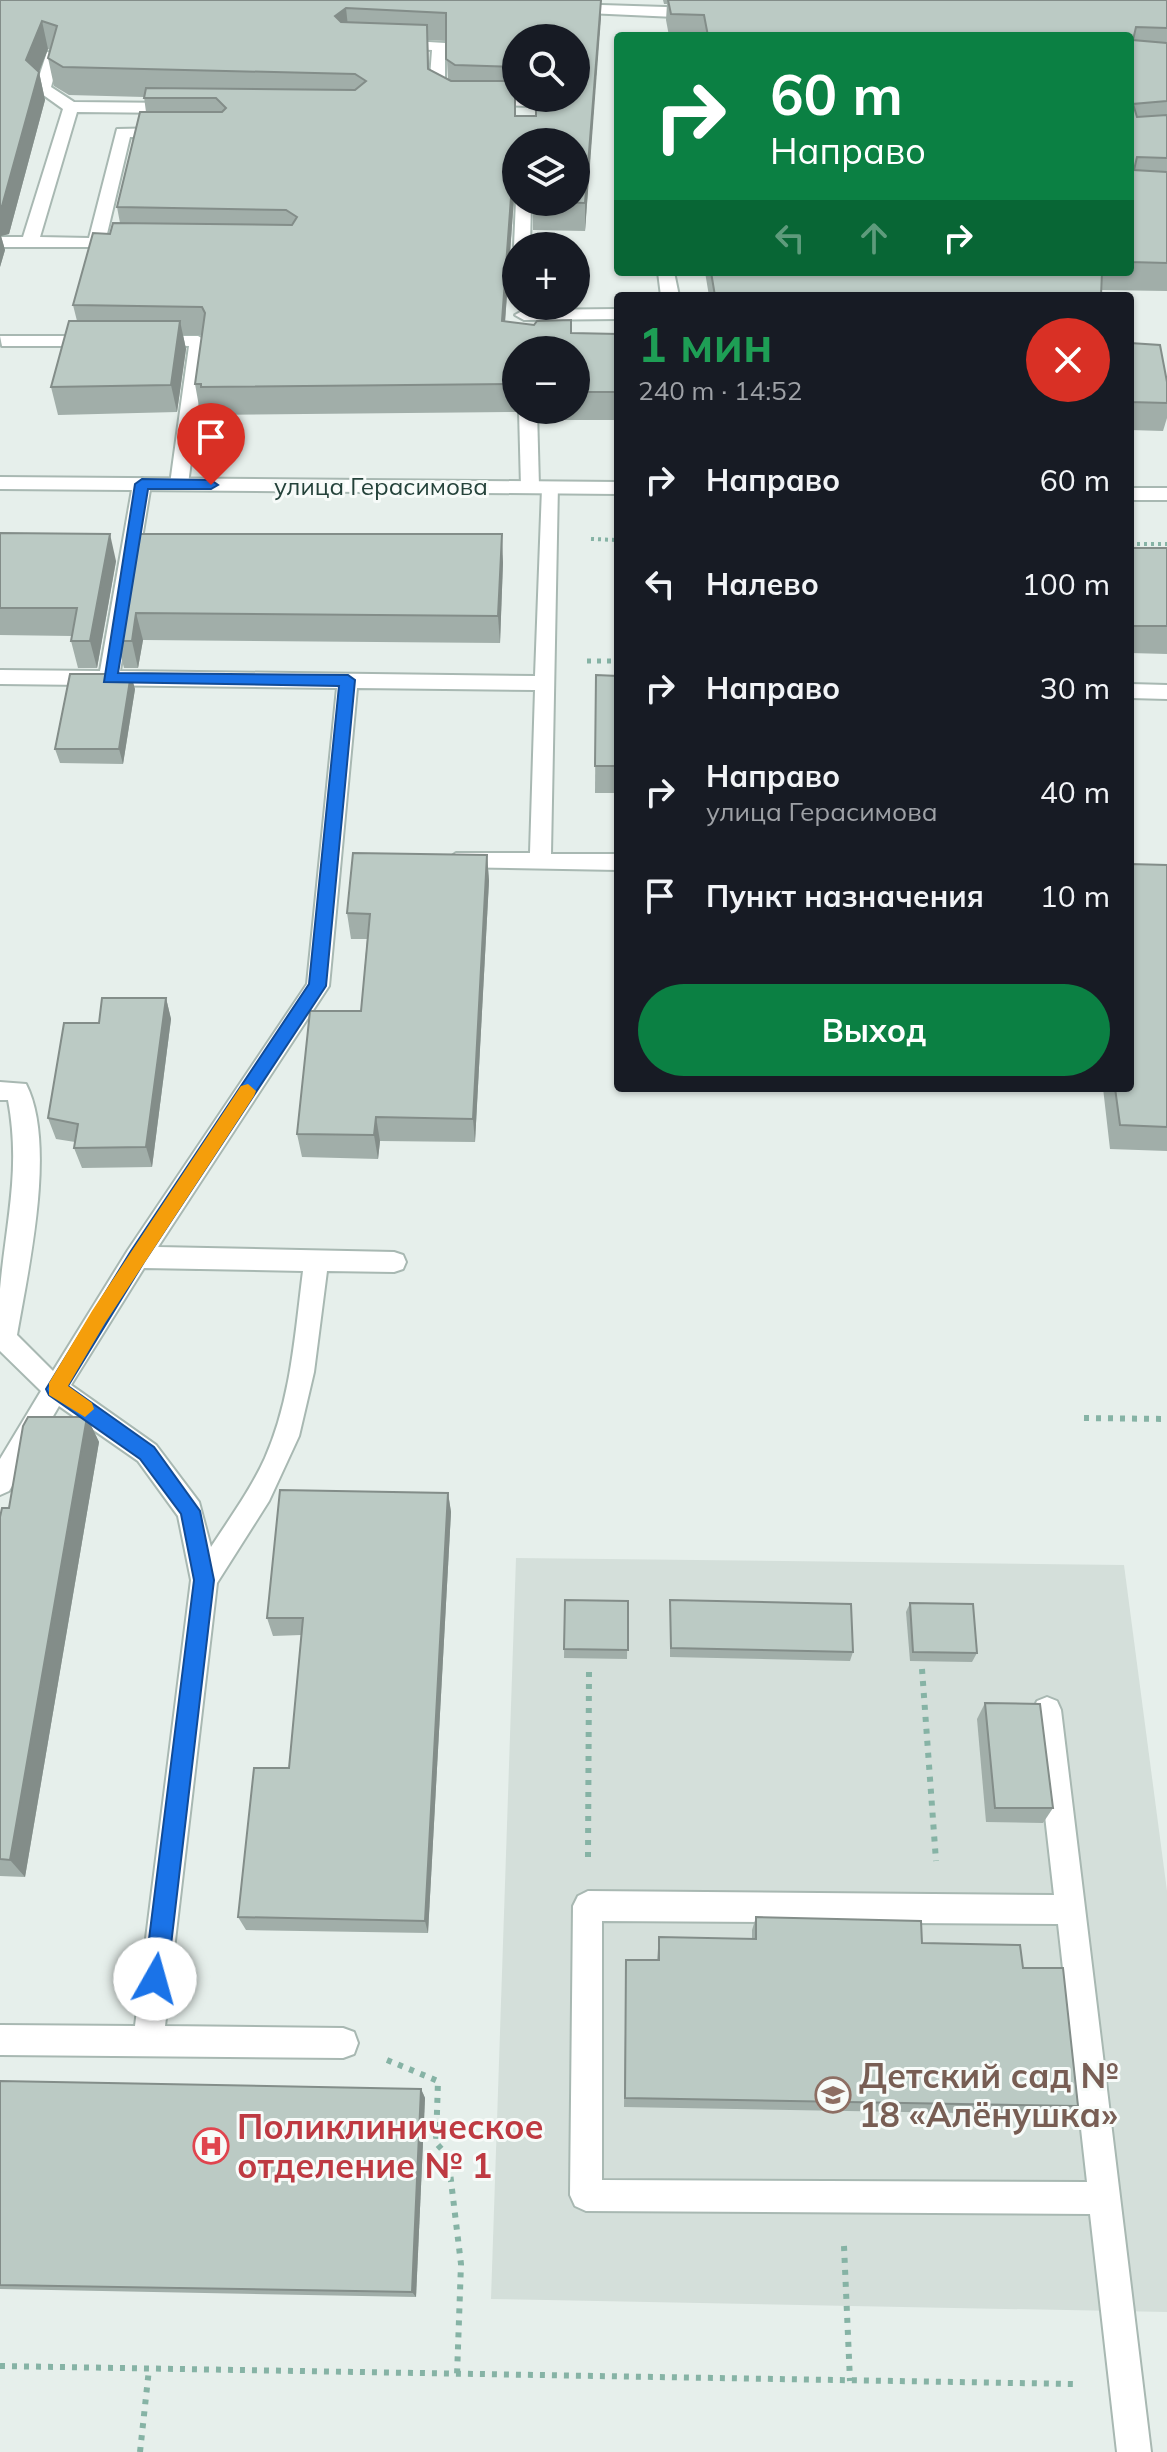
<!DOCTYPE html>
<html lang="ru">
<head>
<meta charset="utf-8">
<style>
	body { margin:0; font-family:Mulish,sans-serif; background:#242831; color:#f1f3f6; height:100vh; display:flex; flex-direction:column; font-size:30px; white-space:nowrap }
	* { box-sizing:border-box; margin:0 }
	p { font-size:26px; color:#9ea1a6 }
	.icon { flex:none; width:44px; height:44px; fill:none; stroke:currentColor; stroke-width:2; stroke-linecap:round; stroke-linejoin:round }
	.map { position:relative; flex:1; overflow:hidden }
	.side { position:absolute; left:614px; top:292px; width:520px; height:800px; display:flex; flex-direction:column; background:#171b24; border-radius:8px; box-shadow:0 2px 6px #0004 }
	.side>* { flex:none }
	.guide { position:absolute; left:614px; top:32px; width:520px; height:244px; border-radius:8px; box-shadow:0 2px 6px #0004; background:#0b8043; color:#fff; overflow:hidden }
	.fabs { position:absolute; left:502px; top:24px; display:grid; gap:16px }
	.fabs a { display:grid; place-items:center; width:88px; height:88px; border-radius:50%; background:#171b24; box-shadow:0 2px 6px #0004; font-size:40px }
	.pin { position:absolute; display:grid; place-items:center; width:68px; height:68px; color:#fff; margin:-82px -34px; border-radius:50% 50% 50% 0; rotate:-45deg; box-shadow:0 0 8px #0007 }
	.pin .icon { rotate:45deg }
	.me { position:absolute; width:88px; margin:-44px; rotate:7deg; stroke-linejoin:round; filter:drop-shadow(0 0 6px #0008) }
	.turn { display:flex; align-items:center; gap:28px; height:168px; padding:0 24px; font-size:36px }
	.turn .icon { width:104px; height:104px; stroke-width:2.5 }
	.turn b { display:block; font-size:56px; line-height:68px }
	.lanes { display:flex; align-items:center; height:76px; padding:0 24px; background:#0003; justify-content:center; gap:40px; direction:ltr }
	.lanes .off { opacity:.35 }
	.round { display:grid; place-items:center; flex:none; width:84px; height:84px; border-radius:42px; background:#242831 }
	.summary { display:flex; align-items:center; justify-content:space-between; height:136px; padding:0 24px }
	h1 { font-size:48px; font-weight:700; line-height:60px; color:#1e9e55 }
	.button { display:flex; gap:16px; margin-top:auto; padding:16px 24px }
	.button a { flex:1; height:92px; border-radius:48px; background:#0b8043; color:#fff; font-size:32px; font-weight:700; line-height:92px; text-align:center }
	ul { padding:0; list-style:none }
	li { display:flex; align-items:center; gap:24px; height:104px; padding:0 24px }
	li div { flex:1 }
	li b { display:block; font-size:30px }
	li em { font-style:normal }
	.map>svg:first-child { display:block }
	.built { fill:#d4dfda }
	.lines { fill:none; stroke-linecap:round; stroke-linejoin:round }
	.service-casing { stroke:#a8b8b2; stroke-width:4 }
	.minor-casing { stroke:#a8b8b2; stroke-width:4 }
	.path-far2 { stroke:#86b3a5; stroke-width:4; stroke-dasharray:3 4; stroke-linecap:butt }
	.path-far1 { stroke:#86b3a5; stroke-width:5; stroke-dasharray:4 6; stroke-linecap:butt }
	.path { stroke:#86b3a5; stroke-width:6; stroke-dasharray:5 7; stroke-linecap:butt }
	.service { fill:#fff; fill-rule:evenodd }
	.minor { fill:#fff; fill-rule:evenodd }
	.wall { fill:#a1aea9; fill-rule:evenodd }
	.shaded-wall { fill:#838d89 }
	.building { fill:#bbcac4; stroke:#838d89; stroke-width:2; fill-rule:evenodd }
	.route { fill:#1a73e8; stroke:#114b97; stroke-width:2 }
	.slow { fill:#f59e0b }
	.labels { text-anchor:middle; dominant-baseline:central; stroke-width:6; stroke-linejoin:round; paint-order:stroke }
	.far-street-label { font-size:24px; fill:#24423a; stroke:#f7fbf9 }
	.near-education-label { font-size:34px; font-weight:bold; fill:#785e54; stroke:#f7fbf9; text-anchor:start }
	.near-health-label { font-size:34px; font-weight:bold; fill:#be3a42; stroke:#f7fbf9; text-anchor:start }
</style>
</head>
<body>
<div class="map">
<svg width="1167" height="2452" viewBox="0 0 1167 2452">
	<rect width="100%" height="100%" fill="#e6efeb"/>
	<path class="built" d="M 516,1558 L 1124,1565 L 1167,1891 L 1167,2312 L 491,2299 Z"/>
	<g class="lines">
		<defs>
			<g id="service">
				<path d="M 570,4 L 697,8 L 705,13 L 697,18 L 565,12 L 562,9 Z"/>
				<path d="M 396,40 L 445,43 L 445,89 L 455,96 L 455,102 L 443,102 L 429,91 L 432,50 L 391,48 L 391,42 Z"/>
				<path d="M 47,52 L 60,55 L 51,87 L 74,102 L 177,103 L 185,108 L 177,113 L 77,112 L 40,237 L 89,238 L 117,129 L 167,128 L 175,133 L 167,138 L 130,137 L 106,238 L 130,239 L 130,247 L 0,247 L 0,237 L 23,237 L 63,109 L 35,89 Z"/>
				<path d="M 486,96 L 516,96 L 535,101 L 527,106 L 480,104 L 480,98 Z"/>
				<path d="M 516,200 L 531,202 L 530,246 L 516,246 L 516,249 L 514,246 Z"/>
				<path d="M 658,272 L 674,272 L 679,296 L 661,296 Z"/>
				<path d="M 618,309 L 618,319 L 524,320 L 515,315 L 524,310 Z"/>
				<path d="M 0,336 L 96,336 L 105,341 L 96,346 L 2,346 Z"/>
				<path d="M 153,336 L 198,336 L 207,341 L 188,484 L 179,490 L 170,484 L 189,346 L 147,345 L 147,337 Z"/>
				<path d="M 519,410 L 537,410 L 539,487 L 530,493 L 521,487 Z"/>
				<path d="M 142,478 L 151,484 L 120,671 L 535,676 L 542,488 L 544,484 L 558,484 L 551,854 L 618,854 L 618,870 L 448,867 L 445,861 L 456,853 L 530,853 L 535,690 L 357,688 L 329,986 L 158,1247 L 394,1252 L 403,1255 L 406,1262 L 403,1269 L 394,1272 L 327,1271 L 314,1372 L 299,1436 L 269,1501 L 217,1583 L 165,2026 L 343,2028 L 354,2032 L 358,2043 L 354,2054 L 343,2058 L 0,2055 L 0,2025 L 135,2026 L 191,1580 L 178,1516 L 138,1461 L 59,1406 L 9,1491 L 0,1495 L 0,1459 L 41,1391 L 0,1351 C 0,1331 0,1310 0,1289 C 6,1222 21,1169 8,1100 L 0,1100 L 0,1082 L 26,1084 C 57,1144 28,1270 17,1335 L 53,1371 L 128,1250 L 307,984 L 337,688 L 0,684 L 0,670 L 100,671 L 133,484 ZM 144,1268 L 303,1271 C 295,1333 291,1400 265,1458 C 251,1489 230,1518 211,1547 L 199,1502 L 156,1445 L 71,1385 Z"/>
				<path d="M 1130,684 L 1167,685 L 1167,699 L 1130,698 Z"/>
				<path d="M 1047,1697 L 1057,1701 L 1061,1710 L 1151,2452 L 1117,2452 L 1090,2214 L 586,2211 L 575,2206 L 570,2195 L 573,1906 L 578,1896 L 588,1891 L 1054,1895 L 1033,1710 L 1037,1701 ZM 602,1921 L 1058,1924 L 1087,2182 L 602,2180 Z"/>
			</g>
			<g id="minor">
				<path d="M 0,477 L 618,482 L 618,494 L 0,489 Z"/>
				<rect x="1130" y="488" width="37" height="12"/>
			</g>
		</defs>
		<use href="#service" class="service-casing"/>
		<use href="#minor" class="minor-casing"/>
		<g class="path-far2">
			<path d="M 591,539 L 618,540"/>
			<path d="M 1130,544 L 1167,544"/>
		</g>
		<path class="path-far1" d="M 587,661 L 618,661"/>
		<g class="path">
			<path d="M 1084,1418 L 1167,1419"/>
			<path d="M 922,1669 L 936,1861"/>
			<path d="M 588,1857 L 589,1671"/>
			<path d="M 387,2060 L 438,2081 L 436,2143 L 448,2156 L 461,2264 L 457,2375"/>
			<path d="M 844,2246 L 850,2381"/>
			<path d="M 0,2366 L 1075,2384"/>
			<path d="M 140,2452 L 149,2369"/>
		</g>
		<use href="#service" class="service"/>
		<use href="#minor" class="minor"/>
	</g>
	<g class="wall">
		<path d="M 0,0 L 602,0 L 601,3 L 585,231 L 533,230 L 533,202 L 576,202 L 516,142 L 516,198 L 514,198 L 505,322 L 571,333 L 618,334 L 618,420 L 557,420 L 557,411 L 540,412 L 539,410 L 576,410 L 576,350 L 516,350 L 516,412 L 206,415 L 205,412 L 200,412 L 195,384 L 202,335 L 183,335 L 186,349 L 177,412 L 58,415 L 51,387 L 77,321 L 73,305 L 110,234 L 120,223 L 117,207 L 146,112 L 144,97 L 69,95 L 54,86 L 48,58 L 50,50 L 48,49 L 39,72 L 45,100 L 9,234 L 1,236 L 5,250 L 0,267 ZM 516,38 L 576,98 L 536,116 L 516,116 ZM 428,40 L 446,41 L 448,79 L 429,69 Z"/>
		<path d="M 663,0 L 1167,0 L 1167,291 L 1101,290 L 1101,296 L 709,296 L 705,272 L 1130,272 L 1130,36 L 669,36 L 666,20 L 667,4 L 664,4 Z"/>
		<path d="M 1130,343 L 1167,382 L 1167,418 L 1163,431 L 1130,430 Z"/>
		<path d="M 0,533 L 116,561 L 97,668 L 78,668 L 71,641 L 72,636 L 0,635 Z"/>
		<path d="M 135,534 L 503,562 L 500,643 L 143,640 L 138,668 L 124,668 L 117,641 Z"/>
		<path d="M 1130,548 L 1167,548 L 1167,654 L 1130,653 Z"/>
		<path d="M 596,675 L 618,676 L 618,793 L 595,793 Z"/>
		<path d="M 135,689 L 123,764 L 60,763 L 55,749 Z"/>
		<path d="M 487,855 L 489,881 L 475,1142 L 380,1141 L 378,1159 L 302,1157 L 297,1134 L 361,1011 L 367,939 L 351,939 L 347,913 Z"/>
		<path d="M 1167,865 L 1167,1151 L 1110,1149 L 1103,1088 L 1130,1088 Z"/>
		<path d="M 166,998 L 171,1019 L 152,1167 L 82,1168 L 74,1148 L 75,1142 L 56,1139 L 48,1118 L 99,1023 Z"/>
		<path d="M 87,1417 L 99,1442 L 25,1877 L 0,1876 L 0,1517 Z"/>
		<path d="M 448,1493 L 451,1512 L 428,1933 L 246,1930 L 238,1917 L 289,1768 L 301,1635 L 273,1636 L 267,1618 Z"/>
		<path d="M 565,1600 L 628,1601 L 627,1659 L 564,1658 Z"/>
		<path d="M 670,1600 L 853,1652 L 850,1661 L 670,1657 Z"/>
		<path d="M 910,1603 L 977,1653 L 972,1662 L 910,1661 L 906,1612 Z"/>
		<path d="M 985,1703 L 1053,1808 L 1043,1823 L 986,1822 L 977,1719 Z"/>
		<path d="M 756,1917 L 922,1943 L 1023,1968 L 1078,2106 L 1067,2115 L 624,2107 L 626,1960 L 657,1960 L 659,1937 L 752,1939 L 752,1930 Z"/>
		<path d="M 0,2081 L 421,2089 L 425,2098 L 416,2297 L 0,2289 Z"/>
	</g>
	<g class="shaded-wall">
		<path d="M 601,0 L 601,18 L 585,231 L 585,203 Z"/>
		<path d="M 346,8 L 349,36 L 335,16 Z"/>
		<path d="M 42,21 L 48,49 L 39,72 L 45,100 L 9,234 L 1,236 L 5,250 L 0,267 L 0,206 L 26,60 Z"/>
		<path d="M 513,170 L 514,198 L 503,349 L 502,321 Z"/>
		<path d="M 180,321 L 186,349 L 177,412 L 171,385 Z"/>
		<path d="M 110,534 L 116,561 L 97,668 L 90,641 Z"/>
		<path d="M 502,534 L 503,562 L 500,643 L 498,616 Z"/>
		<path d="M 136,613 L 143,640 L 138,668 L 132,641 Z"/>
		<path d="M 131,674 L 135,689 L 123,764 L 119,749 Z"/>
		<path d="M 487,855 L 489,881 L 475,1142 L 473,1119 Z"/>
		<path d="M 166,998 L 171,1019 L 152,1167 L 146,1147 Z"/>
		<path d="M 376,1117 L 380,1141 L 378,1159 L 374,1135 Z"/>
		<path d="M 87,1417 L 99,1442 L 25,1877 L 10,1860 Z"/>
		<path d="M 448,1493 L 451,1512 L 428,1933 L 425,1921 Z"/>
		<path d="M 421,2089 L 425,2098 L 416,2297 L 412,2292 Z"/>
	</g>
	<g class="building">
		<path d="M 0,0 L 601,0 L 585,203 L 556,202 L 576,202 L 576,142 L 516,142 L 516,170 L 513,170 L 502,321 L 534,325 L 537,321 L 571,320 L 571,333 L 618,334 L 618,392 L 576,392 L 576,350 L 516,350 L 515,384 L 201,387 L 201,384 L 195,384 L 205,313 L 202,307 L 73,305 L 93,233 L 110,234 L 113,223 L 292,225 L 297,217 L 286,210 L 117,207 L 140,112 L 222,112 L 226,108 L 216,98 L 144,98 L 146,88 L 355,90 L 366,81 L 355,74 L 63,67 L 48,58 L 57,26 L 42,21 L 26,60 L 39,72 L 2,206 L 0,206 ZM 346,8 L 446,13 L 446,59 L 455,65 L 516,67 L 516,38 L 576,38 L 576,98 L 536,98 L 536,116 L 515,116 L 515,81 L 451,81 L 428,69 L 427,25 L 341,22 L 335,16 Z"/>
		<path d="M 668,0 L 1167,0 L 1167,28 L 1136,27 L 1133,40 L 1167,43 L 1167,101 L 1133,104 L 1137,117 L 1167,115 L 1167,158 L 1137,157 L 1134,170 L 1167,172 L 1167,263 L 1130,262 L 1130,36 L 708,36 L 704,15 L 671,14 Z"/>
		<path d="M 711,272 L 1102,272 L 1101,296 L 715,296 Z"/>
		<path d="M 69,321 L 180,321 L 171,385 L 51,387 Z"/>
		<path d="M 1130,343 L 1160,345 L 1167,382 L 1167,403 L 1130,402 Z"/>
		<path d="M 0,533 L 110,534 L 90,641 L 71,641 L 77,608 L 0,608 Z"/>
		<path d="M 135,534 L 502,534 L 498,616 L 136,613 L 132,641 L 117,641 Z"/>
		<rect x="1130" y="548" width="37" height="78"/>
		<path d="M 70,674 L 131,674 L 119,749 L 55,749 Z"/>
		<path d="M 596,675 L 618,676 L 618,766 L 595,766 Z"/>
		<path d="M 353,853 L 487,855 L 473,1119 L 376,1117 L 374,1135 L 297,1134 L 310,1011 L 361,1011 L 370,914 L 347,913 Z"/>
		<path d="M 1130,864 L 1167,865 L 1167,1127 L 1120,1125 L 1115,1088 L 1130,1088 Z"/>
		<path d="M 102,998 L 166,998 L 146,1147 L 74,1148 L 78,1124 L 48,1118 L 64,1023 L 99,1023 Z"/>
		<path d="M 28,1417 L 87,1417 L 10,1860 L 0,1859 L 0,1517 L 2,1508 L 9,1508 L 23,1426 Z"/>
		<path d="M 280,1490 L 448,1493 L 425,1921 L 238,1917 L 254,1768 L 289,1768 L 303,1618 L 267,1618 Z"/>
		<path d="M 565,1600 L 628,1601 L 628,1650 L 564,1649 Z"/>
		<path d="M 670,1600 L 851,1604 L 853,1652 L 671,1648 Z"/>
		<path d="M 910,1603 L 973,1604 L 977,1653 L 913,1652 Z"/>
		<path d="M 985,1703 L 1040,1704 L 1053,1808 L 995,1808 Z"/>
		<path d="M 756,1917 L 921,1921 L 922,1943 L 1020,1945 L 1023,1968 L 1063,1968 L 1078,2106 L 625,2098 L 626,1960 L 659,1960 L 659,1937 L 756,1939 Z"/>
		<path d="M 0,2081 L 421,2089 L 412,2292 L 0,2285 Z"/>
	</g>
	<path class="route" d="M 142,479 L 211,480 L 218,485 L 211,489 L 148,489 L 118,673 L 348,675 L 355,680 L 326,986 L 144,1262 L 68,1386 L 154,1447 L 200,1511 L 214,1580 L 167,1979 L 163,1987 L 155,1991 L 147,1987 L 144,1979 L 194,1580 L 181,1514 L 140,1459 L 49,1395 L 46,1389 L 131,1251 L 309,984 L 339,686 L 104,682 L 135,484 Z"/>
	<path class="slow" d="M 248,1084 L 256,1091 L 254,1096 L 105,1323 L 68,1386 L 92,1403 L 94,1409 L 85,1417 L 49,1395 L 49,1383 L 92,1311 L 241,1086 Z"/>
	<defs>
		<symbol id="school-ring" viewBox="-11 -11 22 22"><circle r="9.5" fill="#f7fbf9" stroke="#8d6e63" stroke-width="1.5"/><path d="M0-5L7-2L0 1L-7-2ZM-4 1L0 2.5L4 1V4Q0 6-4 4Z" fill="#8d6e63"/></symbol>
		<symbol id="hospital-ring" viewBox="-11 -11 22 22"><circle r="9.5" fill="#f7fbf9" stroke="#e0444e" stroke-width="1.5"/><path d="M-5-5h3v3.5h4V-5h3V5h-3V1.5h-4V5h-3Z" fill="#e0444e"/></symbol>
	</defs>
	<g fill-rule="evenodd">
		<use href="#school-ring" x="813" y="2075" width="40" height="40"/>
		<use href="#hospital-ring" x="191" y="2126" width="40" height="40"/>
	</g>
	<g class="labels">
		<g class="far-street-label">
			<text x="381" y="486">улица Герасимова</text>
		</g>
		<g class="near-education-label">
			<text x="859" y="2075">Детский сад №<tspan x="859" dy="39">18 «Алёнушка»</tspan></text>
		</g>
		<g class="near-health-label">
			<text x="237" y="2126">Поликлиническое<tspan x="237" dy="39">отделение № 1</tspan></text>
		</g>
	</g>
</svg>
<div class="fabs">
<a><svg class="icon" aria-label="search" viewBox="0 0 24 24"><circle cx="10" cy="10" r="6"/><path d="M15 15l6 6"/></svg></a>
<a><svg class="icon" aria-label="layers" viewBox="0 0 24 24"><path d="M12 4l9 5-9 5-9-5zM3 14l9 5 9-5"/></svg></a>
<a>+</a>
<a>−</a>
</div>
<div class="pin" style="left:211px;top:485px;background:#d93025"><svg class="icon" aria-label="arrive" viewBox="0 0 24 24"><path d="M6 21V4h12l-3 4 3 4H6"/></svg></div>
<svg class="me" style="left:155px;top:1979px" viewBox="-20 -20 40 40"><circle r="19" fill="#fff"/><path d="M0-13L10 11 0 6-10 11z" fill="#1a73e8"/></svg>
<div class="guide">
<div class="turn"><svg class="icon" aria-label="right" viewBox="0 0 24 24"><path d="M7 20v-9h11M14 6l5 5-5 5"/></svg><div><b>60 m</b>Направо</div></div>
<div class="lanes"><svg class="icon off" aria-label="left" viewBox="0 0 24 24"><path d="M17 20v-9H6M10 6l-5 5 5 5"/></svg><svg class="icon off" aria-label="ahead" viewBox="0 0 24 24"><path d="M12 20V5M6 11l6-6 6 6"/></svg><svg class="icon" aria-label="right" viewBox="0 0 24 24"><path d="M7 20v-9h11M14 6l5 5-5 5"/></svg></div>
</div>
<section class="side">
<div class="summary"><div><h1>1 мин</h1><p>240 m · 14:52</p></div><a class="round" style="background:#d93025;color:#fff"><svg class="icon" aria-label="close" viewBox="0 0 24 24"><path d="M6 6l12 12M18 6L6 18"/></svg></a></div>
<ul>
<li><svg class="icon" aria-label="right" viewBox="0 0 24 24"><path d="M7 20v-9h11M14 6l5 5-5 5"/></svg><div><b>Направо</b></div><em>60 m</em></li>
<li><svg class="icon" aria-label="left" viewBox="0 0 24 24"><path d="M17 20v-9H6M10 6l-5 5 5 5"/></svg><div><b>Налево</b></div><em>100 m</em></li>
<li><svg class="icon" aria-label="right" viewBox="0 0 24 24"><path d="M7 20v-9h11M14 6l5 5-5 5"/></svg><div><b>Направо</b></div><em>30 m</em></li>
<li><svg class="icon" aria-label="right" viewBox="0 0 24 24"><path d="M7 20v-9h11M14 6l5 5-5 5"/></svg><div><b>Направо</b><p>улица Герасимова</p></div><em>40 m</em></li>
<li><svg class="icon" aria-label="arrive" viewBox="0 0 24 24"><path d="M6 21V4h12l-3 4 3 4H6"/></svg><div><b>Пункт назначения</b></div><em>10 m</em></li>
</ul>
<div class="button"><a>Выход</a></div>
</section>
</div>
</body>
</html>
